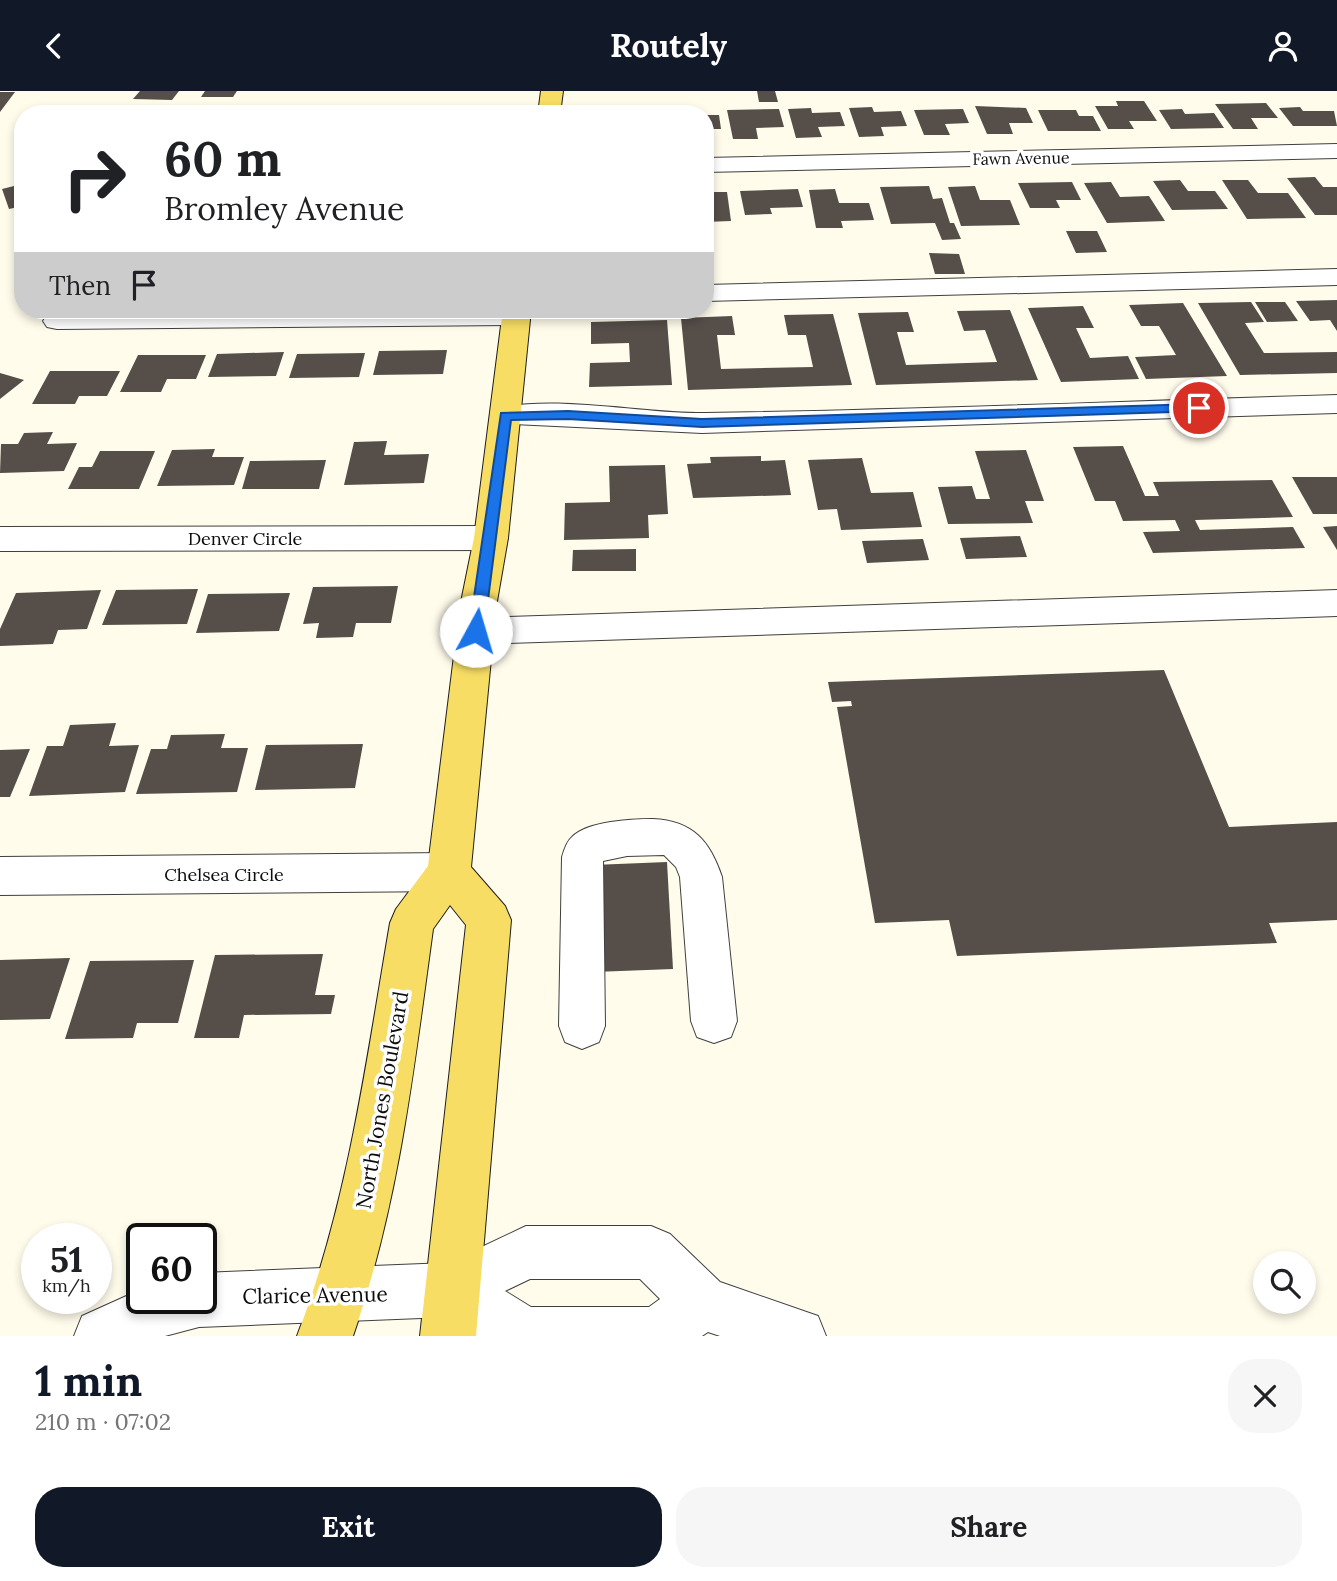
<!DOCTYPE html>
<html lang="en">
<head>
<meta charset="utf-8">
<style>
	body { margin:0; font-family:Lora,serif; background:#f6f6f6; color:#202124; height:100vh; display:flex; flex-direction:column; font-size:26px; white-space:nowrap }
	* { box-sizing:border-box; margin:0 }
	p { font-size:23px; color:#757577 }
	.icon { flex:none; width:38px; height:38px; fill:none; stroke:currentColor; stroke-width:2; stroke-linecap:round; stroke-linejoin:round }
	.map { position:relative; height:1245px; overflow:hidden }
	.side { display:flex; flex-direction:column; background:#fff; flex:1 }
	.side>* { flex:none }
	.banner { position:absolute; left:14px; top:14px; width:700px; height:214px; border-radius:28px; box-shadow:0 4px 10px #0003; background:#fff; color:#202124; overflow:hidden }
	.controls { position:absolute; left:1253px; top:1160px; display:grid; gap:14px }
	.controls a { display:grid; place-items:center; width:63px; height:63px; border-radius:50%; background:#fff; box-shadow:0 4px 10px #0003; font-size:35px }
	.speed { position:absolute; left:21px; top:1132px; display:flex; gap:14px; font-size:35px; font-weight:700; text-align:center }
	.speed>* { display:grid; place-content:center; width:91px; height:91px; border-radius:50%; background:#fff; box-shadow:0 4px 10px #0003; line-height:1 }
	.speed small { font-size:18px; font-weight:400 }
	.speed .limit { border:4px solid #111; border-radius:10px; background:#fff; color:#111 }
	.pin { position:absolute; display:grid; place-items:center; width:60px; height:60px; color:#fff; margin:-30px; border:4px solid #fff; border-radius:50%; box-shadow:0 2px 7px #0007 }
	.me { position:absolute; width:77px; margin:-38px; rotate:6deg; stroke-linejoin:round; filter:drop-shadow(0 0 5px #0008) }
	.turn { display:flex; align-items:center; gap:24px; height:147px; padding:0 35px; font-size:32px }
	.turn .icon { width:91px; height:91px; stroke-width:2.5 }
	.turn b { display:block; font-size:49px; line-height:60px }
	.then { display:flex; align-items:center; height:66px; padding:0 35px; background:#0003; gap:14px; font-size:26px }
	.round { display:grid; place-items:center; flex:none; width:74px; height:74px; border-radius:28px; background:#f6f6f6 }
	.summary { display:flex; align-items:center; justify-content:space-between; height:119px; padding:0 35px }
	h1 { font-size:42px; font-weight:700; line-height:52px; color:#111827 }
	.cta { display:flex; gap:14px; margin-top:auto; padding:14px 35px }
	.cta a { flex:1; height:80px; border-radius:28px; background:#111827; color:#fff; font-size:28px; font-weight:700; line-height:80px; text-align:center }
	.cta a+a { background:#f6f6f6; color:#202124 }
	header { display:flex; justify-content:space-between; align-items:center; height:91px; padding:0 35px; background:#111827; color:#fff; font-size:32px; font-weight:700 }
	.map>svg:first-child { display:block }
	.building { fill:#554e49 }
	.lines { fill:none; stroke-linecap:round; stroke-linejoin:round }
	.minor-casing { stroke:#3f3f3f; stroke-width:2 }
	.major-casing { stroke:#1d1d1d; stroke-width:2 }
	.minor { fill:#fff; fill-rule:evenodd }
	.major { fill:#f7dd64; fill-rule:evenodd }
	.route { fill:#1a73e8; stroke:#114b97; stroke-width:2 }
	.labels { text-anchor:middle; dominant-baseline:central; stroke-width:7; stroke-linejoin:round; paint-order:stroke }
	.far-street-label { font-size:16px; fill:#0c0c0c; stroke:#fff }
	.street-label { font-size:18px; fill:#0c0c0c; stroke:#fff }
	.near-street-label { font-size:21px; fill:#0c0c0c; stroke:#fff }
</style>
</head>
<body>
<header><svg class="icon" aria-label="back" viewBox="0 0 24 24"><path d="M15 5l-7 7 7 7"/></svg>Routely<svg class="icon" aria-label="person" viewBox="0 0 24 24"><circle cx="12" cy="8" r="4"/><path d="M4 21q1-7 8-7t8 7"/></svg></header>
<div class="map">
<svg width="1337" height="1245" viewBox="0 0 1337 1245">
	<rect width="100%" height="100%" fill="#fffcec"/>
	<g class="building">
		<path d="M 140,0 L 179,0 L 172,9 L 133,8 Z"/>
		<path d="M 205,0 L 237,0 L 233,6 L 201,6 Z"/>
		<path d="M 757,0 L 775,0 L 778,11 L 759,11 Z"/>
		<path d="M 0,1 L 15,1 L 0,21 Z"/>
		<path d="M 1116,10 L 1144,10 L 1157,30 L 1129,30 L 1134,38 L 1108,38 L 1095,15 L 1118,15 Z"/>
		<path d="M 1266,12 L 1278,27 L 1251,27 L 1258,38 L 1233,38 L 1215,13 Z"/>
		<path d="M 975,15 L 1026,17 L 1033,32 L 1009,32 L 1013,43 L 987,43 Z"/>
		<path d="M 153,16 L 151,23 L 131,23 L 132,17 Z"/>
		<path d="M 872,16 L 874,21 L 901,20 L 907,35 L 881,36 L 884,45 L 859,46 L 849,17 Z"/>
		<path d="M 1300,16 L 1303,20 L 1334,20 L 1337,35 L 1293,35 L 1279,17 Z"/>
		<path d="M 811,17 L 812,22 L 840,21 L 845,35 L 818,36 L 822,46 L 796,47 L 788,18 Z"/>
		<path d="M 779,18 L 784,36 L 756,37 L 758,48 L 733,48 L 727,19 Z"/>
		<path d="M 963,18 L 969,32 L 945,33 L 950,44 L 924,44 L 914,19 Z"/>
		<path d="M 1182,18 L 1185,23 L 1214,22 L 1224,37 L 1171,38 L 1159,19 Z"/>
		<path d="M 1038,19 L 1076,19 L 1079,25 L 1093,25 L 1101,40 L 1048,40 Z"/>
		<path d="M 705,24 L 719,24 L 721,38 L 705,38 Z"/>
		<path d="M 1315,86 L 1323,96 L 1337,96 L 1337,124 L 1315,124 L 1287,87 Z"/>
		<path d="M 23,87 L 23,115 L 9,118 L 2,98 L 18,94 L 16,88 Z"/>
		<path d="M 1180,89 L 1188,100 L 1215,100 L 1228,118 L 1172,119 L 1153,90 Z"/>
		<path d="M 1222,89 L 1248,89 L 1258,102 L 1288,102 L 1306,127 L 1247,128 Z"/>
		<path d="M 1072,91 L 1081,109 L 1056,109 L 1060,117 L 1030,117 L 1018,92 Z"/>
		<path d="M 1111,91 L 1120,106 L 1149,105 L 1165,130 L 1107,132 L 1084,92 Z"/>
		<path d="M 929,95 L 933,108 L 942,107 L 950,132 L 954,132 L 961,148 L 942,149 L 935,132 L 891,133 L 880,96 Z"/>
		<path d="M 975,95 L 980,109 L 1010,109 L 1020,134 L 961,135 L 948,96 Z"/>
		<path d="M 798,98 L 803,116 L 770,117 L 772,123 L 745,124 L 740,100 Z"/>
		<path d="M 835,98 L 839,112 L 869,112 L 874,129 L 841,130 L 843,137 L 816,137 L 809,99 Z"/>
		<path d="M 705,101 L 727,101 L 731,130 L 705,131 Z"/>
		<path d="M 1066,140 L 1097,140 L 1107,161 L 1076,162 Z"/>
		<path d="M 929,162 L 959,163 L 965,183 L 935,183 Z"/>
		<path d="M 1337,209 L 1337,240 L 1330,229 L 1310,230 L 1296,210 Z"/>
		<path d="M 1251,211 L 1264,231 L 1245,232 L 1264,262 L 1337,261 L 1337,282 L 1240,284 L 1198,212 Z"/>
		<path d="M 1255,211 L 1285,211 L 1298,230 L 1267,231 Z"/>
		<path d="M 1183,212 L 1227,285 L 1146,288 L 1135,266 L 1176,264 L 1159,235 L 1141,235 L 1129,214 Z"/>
		<path d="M 1083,215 L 1094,237 L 1076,237 L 1090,267 L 1128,265 L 1139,288 L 1061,291 L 1028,217 Z"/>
		<path d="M 1010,219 L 1038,289 L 876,294 L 858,222 L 908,221 L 914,241 L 897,241 L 906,274 L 997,271 L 985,239 L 964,240 L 957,220 Z"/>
		<path d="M 833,223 L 852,294 L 688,299 L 681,227 L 732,225 L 735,244 L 717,244 L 721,278 L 813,276 L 806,244 L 788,244 L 784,224 Z"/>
		<path d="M 667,229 L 672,294 L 589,296 L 590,272 L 630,271 L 629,252 L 591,253 L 591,231 Z"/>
		<path d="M 447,259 L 443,283 L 373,284 L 379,260 Z"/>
		<path d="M 284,261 L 276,285 L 208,286 L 217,263 Z"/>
		<path d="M 365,262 L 359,286 L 289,287 L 297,263 Z"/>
		<path d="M 138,264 L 206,264 L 196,288 L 167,288 L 161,301 L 120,301 Z"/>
		<path d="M 50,280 L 120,280 L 107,305 L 79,305 L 75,313 L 32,313 Z"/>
		<path d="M 0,282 L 24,289 L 0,308 Z"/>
		<path d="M 53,341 L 47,353 L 77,352 L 64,380 L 0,382 L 1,353 L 18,353 L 24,342 Z"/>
		<path d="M 387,350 L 384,364 L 429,363 L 424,392 L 344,394 L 354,351 Z"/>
		<path d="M 1123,355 L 1145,405 L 1159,405 L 1153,391 L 1272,389 L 1293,426 L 1195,429 L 1200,439 L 1293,436 L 1305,457 L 1153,462 L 1143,441 L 1180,440 L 1175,429 L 1123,430 L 1115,410 L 1095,410 L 1073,356 Z"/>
		<path d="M 215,358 L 212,366 L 244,366 L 234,394 L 157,395 L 172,359 Z"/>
		<path d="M 1026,359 L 1044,410 L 1025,410 L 1033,432 L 948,433 L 938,396 L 972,395 L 976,408 L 990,408 L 975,360 Z"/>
		<path d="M 100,360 L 155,360 L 139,398 L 68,398 L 79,376 L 92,376 Z"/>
		<path d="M 761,365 L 761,370 L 785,369 L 791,404 L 693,407 L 687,373 L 711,372 L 710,366 Z"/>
		<path d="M 862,367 L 871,402 L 913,401 L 922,436 L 841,439 L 837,418 L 818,419 L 808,369 Z"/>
		<path d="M 326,369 L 319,398 L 242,398 L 250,370 Z"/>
		<path d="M 665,374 L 668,423 L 648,424 L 649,447 L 564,449 L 565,412 L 610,411 L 609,375 Z"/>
		<path d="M 1292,386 L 1337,386 L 1337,423 L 1313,423 Z"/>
		<path d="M 1337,435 L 1337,459 L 1323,436 Z"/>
		<path d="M 1020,445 L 1027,466 L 966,468 L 960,447 Z"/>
		<path d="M 923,448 L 929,469 L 867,472 L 862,450 Z"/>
		<path d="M 636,458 L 636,480 L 572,480 L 573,459 Z"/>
		<path d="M 398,495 L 391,532 L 356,532 L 353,546 L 316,547 L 319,532 L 303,533 L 313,496 Z"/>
		<path d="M 198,498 L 187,533 L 102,534 L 116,499 Z"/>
		<path d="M 101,499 L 87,538 L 58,539 L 53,553 L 0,555 L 0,538 L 16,502 Z"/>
		<path d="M 290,502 L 279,540 L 196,542 L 208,503 Z"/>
		<path d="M 1164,579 L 1229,736 L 1337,731 L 1337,829 L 1269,832 L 1277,852 L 957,865 L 949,829 L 875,832 L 837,616 L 852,615 L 851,610 L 832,611 L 828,591 Z"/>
		<path d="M 116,632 L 109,655 L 139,654 L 125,701 L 29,705 L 47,655 L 63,655 L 70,634 Z"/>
		<path d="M 225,643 L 221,657 L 248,657 L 237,701 L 136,703 L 151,658 L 167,658 L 171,644 Z"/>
		<path d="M 363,653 L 355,697 L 255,699 L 266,654 Z"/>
		<path d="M 30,658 L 10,706 L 0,706 L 0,659 Z"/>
		<path d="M 667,771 L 673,878 L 594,881 L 593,774 Z"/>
		<path d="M 323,863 L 315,904 L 335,904 L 331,923 L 244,924 L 239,947 L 194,947 L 215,864 Z"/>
		<path d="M 70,867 L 50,928 L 0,929 L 0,869 Z"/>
		<path d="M 194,869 L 178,932 L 137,932 L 133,947 L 65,948 L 90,870 Z"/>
	</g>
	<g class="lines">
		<defs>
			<g id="minor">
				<path d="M 1337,53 L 1337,67 L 705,81 L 705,67 Z"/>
				<path d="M 1337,178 L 1337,194 L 705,210 L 705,194 Z"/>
				<path d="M 514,220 L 524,222 L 528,228 L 524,234 L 57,238 L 47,236 L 43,230 L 47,224 L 57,222 Z"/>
				<path d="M 1337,304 L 1337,322 L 702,342 L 494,332 L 490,325 L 494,318 C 554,303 643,323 706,322 C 916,319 1127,310 1337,304 Z"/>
				<path d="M 491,435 L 503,439 L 508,447 L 503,455 L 491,459 L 0,460 L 0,436 Z"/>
				<path d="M 1337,499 L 1337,525 L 476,553 L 463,550 L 458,540 L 463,530 L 476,527 Z"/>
				<path d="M 653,728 C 693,730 710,750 722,786 L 737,930 L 731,946 L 714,952 L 697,946 L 691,930 L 680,786 L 676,776 L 664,764 L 627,765 L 603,770 L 605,935 L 599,951 L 582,958 L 565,951 L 559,935 L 562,766 C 564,759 567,750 572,746 C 587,730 633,728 653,728 Z"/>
				<path d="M 449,762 L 464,768 L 470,781 L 464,794 L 449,800 L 0,804 L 0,766 Z"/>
				<path d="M 526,1135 L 651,1135 L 670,1143 L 720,1191 L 818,1225 L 826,1245 L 720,1245 L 708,1241 L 702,1245 L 476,1245 L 446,1226 L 199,1236 L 165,1245 L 74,1245 L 82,1225 L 142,1198 L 142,1208 L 201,1208 L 201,1182 L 448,1172 ZM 530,1188 L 640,1188 L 660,1208 L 649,1216 L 531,1216 L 505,1200 Z"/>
			</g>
			<g id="major">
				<path d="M 541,0 L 563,0 L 560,23 L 538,23 Z"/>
				<path d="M 503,219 L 531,219 L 508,447 L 496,516 L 471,776 L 505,815 L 511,829 L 476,1245 L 420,1245 L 466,834 L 450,814 L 433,838 C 414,976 399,1113 353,1245 L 297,1245 C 348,1112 366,972 390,832 L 396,818 L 428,775 L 460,516 L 474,447 Z"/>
			</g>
		</defs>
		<use href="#minor" class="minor-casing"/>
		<use href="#major" class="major-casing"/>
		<use href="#minor" class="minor"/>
		<use href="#major" class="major"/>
	</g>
	<path class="route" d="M 1199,313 L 1205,317 L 1204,320 L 702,336 L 568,328 L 511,329 L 484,540 L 476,546 L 469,540 L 501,322 L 568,320 L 702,328 Z"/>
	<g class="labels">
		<g class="far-street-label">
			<text transform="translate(1021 67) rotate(-1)">Fawn Avenue</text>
		</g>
		<g class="street-label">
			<text x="245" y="447">Denver Circle</text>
			<text x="224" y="783">Chelsea Circle</text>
		</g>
		<g class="near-street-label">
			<text transform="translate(382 1009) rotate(-80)">North Jones Boulevard</text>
			<text transform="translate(315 1204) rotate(-1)">Clarice Avenue</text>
		</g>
	</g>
</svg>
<div class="controls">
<a><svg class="icon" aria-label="search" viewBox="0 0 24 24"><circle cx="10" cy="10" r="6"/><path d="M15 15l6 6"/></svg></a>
</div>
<div class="speed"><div>51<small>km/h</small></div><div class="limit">60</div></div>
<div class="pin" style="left:1199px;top:317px;background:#d93025"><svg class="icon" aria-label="arrive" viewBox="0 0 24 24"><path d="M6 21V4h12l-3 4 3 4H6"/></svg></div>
<svg class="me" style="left:476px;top:540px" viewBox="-20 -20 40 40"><circle r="19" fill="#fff"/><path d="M0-13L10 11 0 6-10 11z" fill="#1a73e8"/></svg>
<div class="banner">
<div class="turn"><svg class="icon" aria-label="right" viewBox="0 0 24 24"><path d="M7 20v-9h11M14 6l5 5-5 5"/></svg><div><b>60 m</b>Bromley Avenue</div></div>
<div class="then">Then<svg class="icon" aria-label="arrive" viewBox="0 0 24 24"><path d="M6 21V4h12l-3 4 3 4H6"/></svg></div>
</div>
</div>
<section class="side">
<div class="summary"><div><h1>1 min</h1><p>210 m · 07:02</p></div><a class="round"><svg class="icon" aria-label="close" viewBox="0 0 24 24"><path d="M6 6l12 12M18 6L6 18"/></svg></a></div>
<div class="cta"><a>Exit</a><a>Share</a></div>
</section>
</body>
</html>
